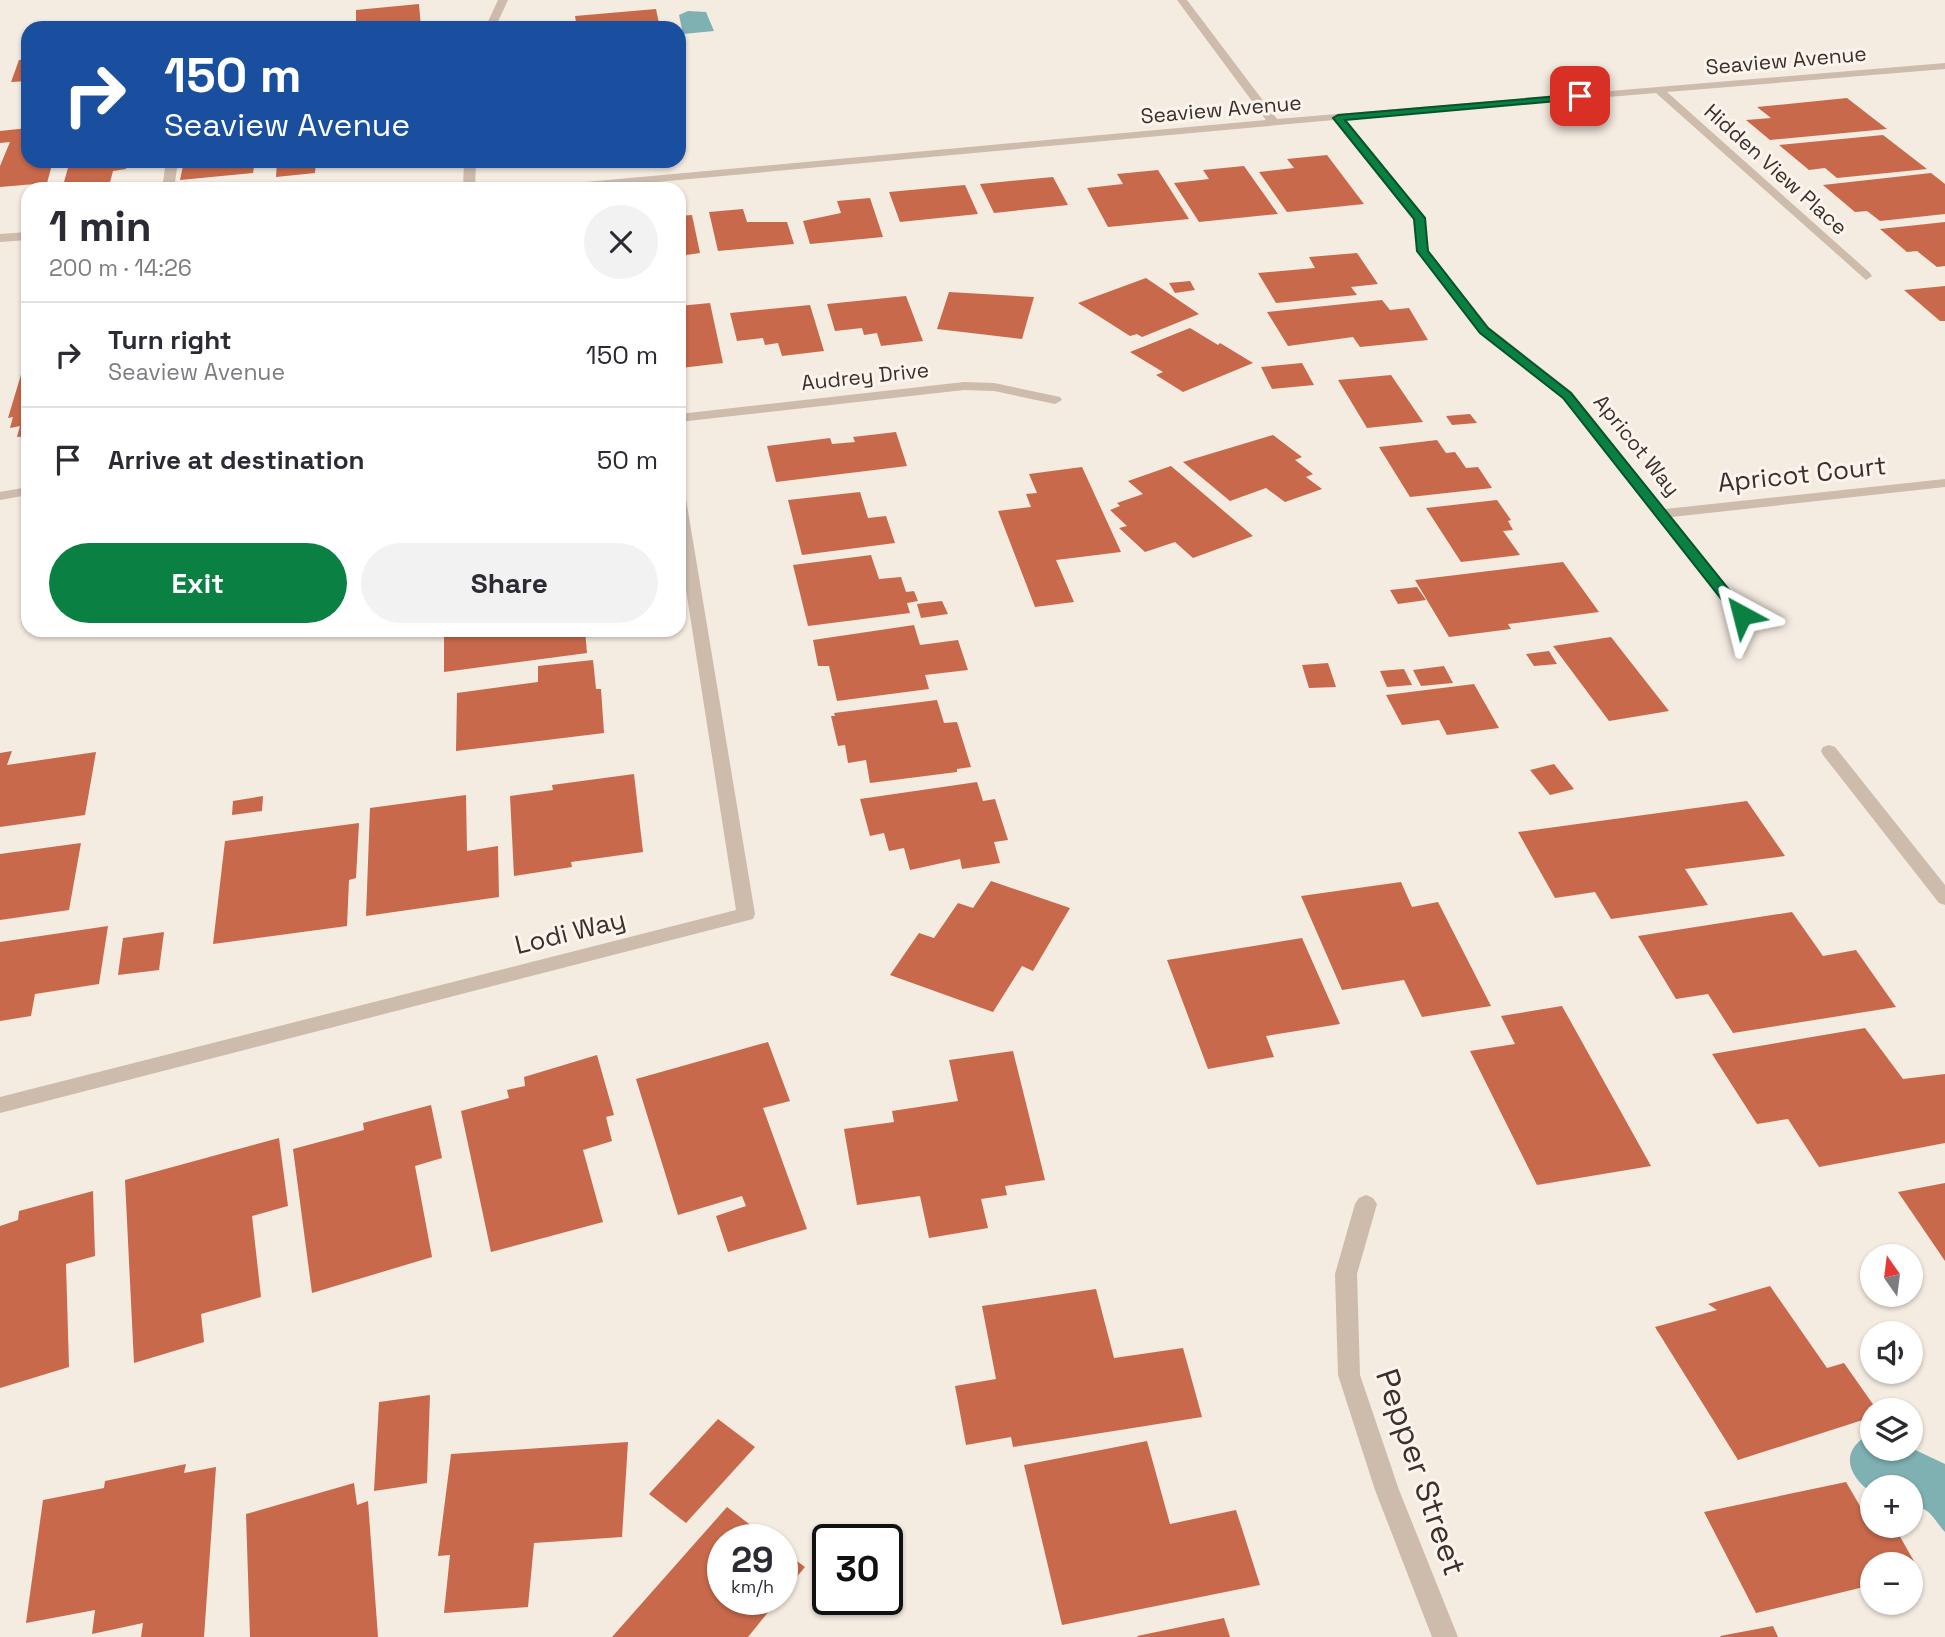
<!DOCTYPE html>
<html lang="en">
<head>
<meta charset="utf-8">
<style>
	body { margin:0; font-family:"Space Grotesk",sans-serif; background:#f2f2f3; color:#2b2b33; height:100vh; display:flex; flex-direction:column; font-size:26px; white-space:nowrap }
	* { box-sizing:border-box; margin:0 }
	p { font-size:23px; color:#7c7c81 }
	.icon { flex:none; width:38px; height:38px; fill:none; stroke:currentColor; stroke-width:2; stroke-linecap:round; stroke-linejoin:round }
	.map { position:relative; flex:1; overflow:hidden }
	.panel { position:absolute; left:21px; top:182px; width:665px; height:455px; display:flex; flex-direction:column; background:#fff; border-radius:21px; box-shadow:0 2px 5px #0004 }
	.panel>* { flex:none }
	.banner { position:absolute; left:21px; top:21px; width:665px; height:147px; border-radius:21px; box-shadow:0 2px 5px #0004; background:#1a4fa0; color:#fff; overflow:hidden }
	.needle { width:46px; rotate:346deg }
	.buttons { position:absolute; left:1860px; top:1244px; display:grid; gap:14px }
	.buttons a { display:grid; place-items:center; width:63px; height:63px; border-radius:50%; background:#fff; box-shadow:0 2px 5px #0004; font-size:35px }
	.speed { position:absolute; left:707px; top:1524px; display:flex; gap:14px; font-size:35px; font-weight:700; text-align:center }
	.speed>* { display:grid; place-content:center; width:91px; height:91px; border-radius:50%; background:#fff; box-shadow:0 2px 5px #0004; line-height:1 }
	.speed small { font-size:18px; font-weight:400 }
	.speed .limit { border:4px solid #111; border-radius:10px; background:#fff; color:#111 }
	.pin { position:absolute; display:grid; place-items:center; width:60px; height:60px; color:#fff; margin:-30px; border-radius:14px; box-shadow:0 4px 10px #0006 }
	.me { position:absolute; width:77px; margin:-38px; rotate:322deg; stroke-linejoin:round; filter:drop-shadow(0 0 5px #0008) }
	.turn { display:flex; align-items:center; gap:24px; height:147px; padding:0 28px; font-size:32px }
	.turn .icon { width:91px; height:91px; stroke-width:2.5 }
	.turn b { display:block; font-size:49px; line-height:60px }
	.round { display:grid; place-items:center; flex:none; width:74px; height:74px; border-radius:37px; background:#f2f2f3 }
	.overview { display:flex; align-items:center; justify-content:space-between; height:119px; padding:0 28px }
	h1 { font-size:42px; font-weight:600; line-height:52px }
	.button { display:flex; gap:14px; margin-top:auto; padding:14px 28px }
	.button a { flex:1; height:80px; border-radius:42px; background:#0b8043; color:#fff; font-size:28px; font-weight:600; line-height:80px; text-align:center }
	.button a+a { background:#f2f2f3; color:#2b2b33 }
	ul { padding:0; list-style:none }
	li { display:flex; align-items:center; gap:21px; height:105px; padding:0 28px; border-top:2px solid #e1e1e2 }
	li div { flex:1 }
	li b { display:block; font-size:26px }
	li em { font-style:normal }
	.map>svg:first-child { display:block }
	.water { fill:#7fb0b2 }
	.building { fill:#c8694b }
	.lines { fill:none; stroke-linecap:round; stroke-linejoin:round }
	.service { fill:#cdbbac; fill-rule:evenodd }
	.minor { fill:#cdbbac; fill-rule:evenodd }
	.route { fill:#0b8043; stroke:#07532c; stroke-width:2 }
	.labels { text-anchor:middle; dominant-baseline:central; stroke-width:6; stroke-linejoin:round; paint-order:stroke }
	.far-street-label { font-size:21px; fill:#3b302b; stroke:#fbf5ee }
	.street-label { font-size:26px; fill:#3b302b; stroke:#fbf5ee }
	.near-street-label { font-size:32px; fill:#3b302b; stroke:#fbf5ee }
</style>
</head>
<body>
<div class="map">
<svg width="1945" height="1637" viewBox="0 0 1945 1637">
	<rect width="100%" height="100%" fill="#f4ebe1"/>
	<g class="water">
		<path d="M 688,11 L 706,12 L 714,31 L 683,34 L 679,15 Z"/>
		<path d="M 1868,1435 L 1872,1436 L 1872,1449 L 1911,1448 L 1945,1464 L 1945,1532 C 1935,1522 1930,1505 1911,1507 L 1911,1488 L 1872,1488 L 1872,1493 C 1848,1476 1839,1452 1868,1435 Z"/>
	</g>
	<g class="building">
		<path d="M 419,4 L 421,28 L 334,28 L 334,25 L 356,23 L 356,10 Z"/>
		<path d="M 656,9 L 660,28 L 577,28 L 575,16 Z"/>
		<path d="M 28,59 L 28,81 L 11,82 L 19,60 Z"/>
		<path d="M 1847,98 L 1887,129 L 1770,140 L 1746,120 L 1771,118 L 1757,107 Z"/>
		<path d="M 28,128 L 28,161 L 53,161 L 47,183 L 0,187 L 0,166 L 10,142 L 0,143 L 0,131 Z"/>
		<path d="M 1883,135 L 1927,169 L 1837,178 L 1825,168 L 1809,170 L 1779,145 Z"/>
		<path d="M 1327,155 L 1364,204 L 1287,212 L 1259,172 L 1294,168 L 1287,159 Z"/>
		<path d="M 70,161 L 128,161 L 126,169 L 113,171 L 109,186 L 62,189 Z"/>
		<path d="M 184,161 L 255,161 L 253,173 L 180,180 Z"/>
		<path d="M 277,161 L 316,161 L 315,173 L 276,177 Z"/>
		<path d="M 1244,166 L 1278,214 L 1199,222 L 1174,183 L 1209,179 L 1203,170 Z"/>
		<path d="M 1158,170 L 1189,219 L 1108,227 L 1087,188 L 1123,184 L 1117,174 Z"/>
		<path d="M 1931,173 L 1945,184 L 1945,214 L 1880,221 L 1867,211 L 1855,212 L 1823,185 Z"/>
		<path d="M 1053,177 L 1068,205 L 994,213 L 980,184 Z"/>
		<path d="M 965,185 L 978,214 L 900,222 L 889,192 Z"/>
		<path d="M 870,198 L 883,237 L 810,244 L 803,221 L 841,213 L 837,201 Z"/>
		<path d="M 743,209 L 747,222 L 787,222 L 794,244 L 718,251 L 709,212 Z"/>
		<path d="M 692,215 L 700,253 L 679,256 L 679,216 Z"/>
		<path d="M 1945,222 L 1945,266 L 1937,267 L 1917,251 L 1907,252 L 1880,229 Z"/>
		<path d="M 1357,253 L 1378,284 L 1351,287 L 1357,295 L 1276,303 L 1258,273 L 1315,268 L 1309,257 Z"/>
		<path d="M 1146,278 L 1199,314 L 1142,337 L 1137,334 L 1130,336 L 1078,303 Z"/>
		<path d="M 1190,281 L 1195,290 L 1175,293 L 1169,283 Z"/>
		<path d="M 1945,286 L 1945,321 L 1940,321 L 1904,290 Z"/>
		<path d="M 949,292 L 1034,297 L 1022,339 L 937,329 Z"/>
		<path d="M 906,296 L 923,341 L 881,346 L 877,333 L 864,335 L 862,328 L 835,331 L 827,304 Z"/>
		<path d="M 1382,300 L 1390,310 L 1409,308 L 1428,340 L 1360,347 L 1353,337 L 1288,346 L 1267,312 Z"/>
		<path d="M 710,303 L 723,363 L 681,368 L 679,306 Z"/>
		<path d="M 810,305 L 824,351 L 782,356 L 778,343 L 765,345 L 763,338 L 737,341 L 730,313 Z"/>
		<path d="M 1190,328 L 1218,345 L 1220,343 L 1253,363 L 1183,392 L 1156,375 L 1163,372 L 1130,352 Z"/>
		<path d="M 1302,363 L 1314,385 L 1272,389 L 1261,367 Z"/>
		<path d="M 23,368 L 28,368 L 28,436 L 17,437 L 20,426 L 10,428 L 13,417 L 8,418 Z"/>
		<path d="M 1391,375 L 1423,422 L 1367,428 L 1338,380 Z"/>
		<path d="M 1470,414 L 1477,423 L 1452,425 L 1446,416 Z"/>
		<path d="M 896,432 L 907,466 L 776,482 L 767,446 L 830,438 L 832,444 L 855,442 L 853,437 Z"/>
		<path d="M 1273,435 L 1302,457 L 1295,460 L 1313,474 L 1306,477 L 1322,489 L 1285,502 L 1266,488 L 1230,501 L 1183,462 Z"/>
		<path d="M 1437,440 L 1446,453 L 1455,452 L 1466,468 L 1478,467 L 1492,488 L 1410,497 L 1379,447 Z"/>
		<path d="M 1171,466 L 1253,536 L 1193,558 L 1175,542 L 1145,552 L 1119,528 L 1127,526 L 1110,510 L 1120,506 L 1117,503 L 1143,494 L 1128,481 Z"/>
		<path d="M 1082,467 L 1121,552 L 1056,560 L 1074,602 L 1035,607 L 998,511 L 1031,507 L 1026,494 L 1037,493 L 1029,474 Z"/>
		<path d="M 860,492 L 868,518 L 886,516 L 895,543 L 802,555 L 788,500 Z"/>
		<path d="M 1497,500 L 1511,520 L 1508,521 L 1513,530 L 1503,531 L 1520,555 L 1461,562 L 1426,508 Z"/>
		<path d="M 871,555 L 879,579 L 901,577 L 906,592 L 914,591 L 918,601 L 907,603 L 910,613 L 808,626 L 793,565 Z"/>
		<path d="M 1563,562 L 1599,612 L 1508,624 L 1511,629 L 1449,637 L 1415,580 Z"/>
		<path d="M 1417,587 L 1426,600 L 1398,604 L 1390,590 Z"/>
		<path d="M 942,601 L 948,614 L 921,618 L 917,604 Z"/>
		<path d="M 914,625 L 920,645 L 958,640 L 968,670 L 925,675 L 929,689 L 837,701 L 829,666 L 818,666 L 813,640 Z"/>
		<path d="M 444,630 L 585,630 L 587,653 L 444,672 Z"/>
		<path d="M 1611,637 L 1669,711 L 1609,721 L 1553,646 Z"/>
		<path d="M 1549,651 L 1557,664 L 1534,666 L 1526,654 Z"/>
		<path d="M 593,660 L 596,689 L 601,689 L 604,733 L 456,751 L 457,693 L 538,682 L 538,666 Z"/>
		<path d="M 1328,663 L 1336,687 L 1309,688 L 1302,665 Z"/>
		<path d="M 1444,666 L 1453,683 L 1421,686 L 1413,670 Z"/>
		<path d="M 1404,669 L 1412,685 L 1387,687 L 1380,671 Z"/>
		<path d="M 1474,684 L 1499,728 L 1447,735 L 1439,720 L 1402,725 L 1386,695 Z"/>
		<path d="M 937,700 L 944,723 L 957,722 L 971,767 L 957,769 L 957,772 L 870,783 L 866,760 L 848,763 L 845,745 L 838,746 L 831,716 L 835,716 L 834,713 Z"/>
		<path d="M 12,751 L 7,765 L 96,752 L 85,815 L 0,827 L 0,753 Z"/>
		<path d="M 1554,764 L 1574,789 L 1550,795 L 1530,770 Z"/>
		<path d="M 634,774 L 643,852 L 571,862 L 572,867 L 514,876 L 510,796 L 553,790 L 552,785 Z"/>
		<path d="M 977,782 L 983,801 L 995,799 L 1008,840 L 994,842 L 1000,863 L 962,869 L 960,859 L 910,870 L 904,848 L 889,851 L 884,833 L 870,836 L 860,799 Z"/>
		<path d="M 466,795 L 467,851 L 498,846 L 499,897 L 366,916 L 370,808 Z"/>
		<path d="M 263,796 L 262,811 L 232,815 L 233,801 Z"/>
		<path d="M 1747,801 L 1785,856 L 1685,869 L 1708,905 L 1611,919 L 1595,892 L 1555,898 L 1518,832 Z"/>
		<path d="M 359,823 L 356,878 L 349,880 L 347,926 L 213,944 L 225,841 Z"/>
		<path d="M 81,843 L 69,910 L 0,920 L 0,854 Z"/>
		<path d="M 991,881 L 1070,908 L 1033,971 L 1022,966 L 993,1012 L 890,975 L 919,933 L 934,938 L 958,903 L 973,908 Z"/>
		<path d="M 1401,882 L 1412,907 L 1438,902 L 1491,1006 L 1422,1017 L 1404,980 L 1342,990 L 1301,896 Z"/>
		<path d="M 1792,912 L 1823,956 L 1856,950 L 1896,1007 L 1733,1033 L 1708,994 L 1676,999 L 1638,936 Z"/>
		<path d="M 108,926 L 99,984 L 35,994 L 31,1016 L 0,1021 L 0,942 Z"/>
		<path d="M 164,932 L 159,970 L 118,975 L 123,938 Z"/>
		<path d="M 1302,938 L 1340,1024 L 1266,1036 L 1274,1057 L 1208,1069 L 1167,960 Z"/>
		<path d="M 1562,1006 L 1651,1166 L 1537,1185 L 1470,1051 L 1515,1044 L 1501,1016 Z"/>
		<path d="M 1865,1028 L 1903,1079 L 1945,1074 L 1945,1143 L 1819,1167 L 1788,1119 L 1757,1124 L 1712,1054 Z"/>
		<path d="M 768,1042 L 790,1101 L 763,1108 L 807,1229 L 728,1252 L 716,1216 L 746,1206 L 742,1196 L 678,1215 L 636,1079 Z"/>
		<path d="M 1013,1051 L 1045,1180 L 1005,1186 L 1007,1195 L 981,1199 L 988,1228 L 929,1238 L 920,1196 L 857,1205 L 844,1129 L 894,1122 L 892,1111 L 958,1101 L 949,1060 Z"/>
		<path d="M 597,1055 L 614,1115 L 606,1117 L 612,1141 L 583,1150 L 603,1222 L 491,1252 L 461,1111 L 509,1098 L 507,1090 L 525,1086 L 524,1077 Z"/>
		<path d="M 431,1105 L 442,1158 L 415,1166 L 432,1257 L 312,1293 L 293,1149 L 364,1130 L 363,1123 Z"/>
		<path d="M 279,1138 L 288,1206 L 252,1216 L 261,1297 L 201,1314 L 204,1342 L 134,1363 L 125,1180 Z"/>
		<path d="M 1945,1183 L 1945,1261 L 1898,1192 Z"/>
		<path d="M 93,1191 L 95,1256 L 66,1264 L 69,1367 L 0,1388 L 0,1226 L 18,1220 L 19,1211 Z"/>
		<path d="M 1770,1286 L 1827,1368 L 1844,1363 L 1877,1410 L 1872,1410 L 1872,1417 L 1738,1460 L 1655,1327 L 1717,1310 L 1708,1304 Z"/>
		<path d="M 1096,1289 L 1114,1358 L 1183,1348 L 1202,1417 L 1013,1447 L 1011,1437 L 966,1445 L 955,1386 L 996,1379 L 982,1306 Z"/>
		<path d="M 430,1395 L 427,1483 L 374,1491 L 379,1402 Z"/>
		<path d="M 718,1419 L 755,1447 L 686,1523 L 649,1494 Z"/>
		<path d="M 1147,1441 L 1170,1524 L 1236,1510 L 1260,1585 L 1062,1625 L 1024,1465 Z"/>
		<path d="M 628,1442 L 622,1537 L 534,1543 L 528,1607 L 444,1613 L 450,1555 L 438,1556 L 451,1454 Z"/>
		<path d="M 186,1464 L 184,1473 L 216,1467 L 204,1637 L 141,1637 L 143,1623 L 92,1634 L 95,1610 L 26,1623 L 43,1500 L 104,1488 L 105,1481 Z"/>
		<path d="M 1846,1482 L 1867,1518 L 1872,1519 L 1872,1526 L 1894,1526 L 1915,1563 L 1911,1566 L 1872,1564 L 1872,1585 L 1756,1613 L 1704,1512 Z"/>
		<path d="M 354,1483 L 357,1505 L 368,1501 L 378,1637 L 250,1637 L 246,1514 Z"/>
		<path d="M 727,1507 L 770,1540 L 723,1540 L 723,1600 L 778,1600 L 748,1637 L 612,1637 Z"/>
		<path d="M 782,1550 L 805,1567 L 782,1594 Z"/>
		<path d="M 1224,1618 L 1230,1637 L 1138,1637 L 1137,1636 Z"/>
		<path d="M 1773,1626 L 1778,1637 L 1721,1637 L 1720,1636 Z"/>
	</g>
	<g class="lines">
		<path class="service" d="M 166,161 L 178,161 L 174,189 L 162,189 Z"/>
		<g class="minor">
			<path d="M 498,0 L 508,0 L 495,28 L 485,28 Z"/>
			<path d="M 1177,0 L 1187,0 L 1277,119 L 1945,63 L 1945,69 L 1667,92 L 1870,273 L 1872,276 L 1866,280 L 1656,93 L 1345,119 L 1423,216 L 1429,251 L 1489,327 L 1572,392 L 1665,509 L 1945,479 L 1945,487 L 1672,517 L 1750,616 L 1748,619 L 1736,619 L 1562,398 L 1479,333 L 1417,251 L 1413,218 L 1334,120 L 580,189 L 536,189 L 542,186 L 1266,120 Z"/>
			<path d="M 464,161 L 476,161 L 475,189 L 463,189 Z"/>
			<path d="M 28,232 L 28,240 L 0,242 L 0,234 Z"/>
			<path d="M 964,382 L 994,383 L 1060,397 L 1062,400 L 1055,404 L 994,391 L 964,390 L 679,422 L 679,414 Z"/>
			<path d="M 28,487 L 28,495 L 0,500 L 0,492 Z"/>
			<path d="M 679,495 L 686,499 L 755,914 L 753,919 L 0,1113 L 0,1097 L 736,910 L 679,545 Z"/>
			<path d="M 1829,745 L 1835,747 L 1945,885 L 1945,905 L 1939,903 L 1823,755 L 1821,751 L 1823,747 Z"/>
			<path d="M 1366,1195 L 1373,1198 L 1377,1204 L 1357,1274 L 1360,1375 L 1399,1490 L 1458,1637 L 1432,1637 L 1375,1490 L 1338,1375 L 1335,1274 L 1355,1204 L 1359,1198 Z"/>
		</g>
	</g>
	<path class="route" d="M 1583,94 L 1580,99 L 1345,120 L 1425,218 L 1428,251 L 1488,328 L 1571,393 L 1747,612 L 1747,619 L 1737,619 L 1563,398 L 1480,333 L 1417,251 L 1414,219 L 1333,118 L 1338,115 Z"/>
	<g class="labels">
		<g class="far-street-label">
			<text transform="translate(1786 60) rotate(-5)">Seaview Avenue</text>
			<text transform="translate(1221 109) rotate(-5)">Seaview Avenue</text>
			<text transform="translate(1776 169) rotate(42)">Hidden View Place</text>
			<text transform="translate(865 376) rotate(-6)">Audrey Drive</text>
			<text transform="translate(1637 445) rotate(51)">Apricot Way</text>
		</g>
		<g class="street-label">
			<text transform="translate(1802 474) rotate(-6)">Apricot Court</text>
			<text transform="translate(570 932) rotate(-14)">Lodi Way</text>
		</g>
		<g class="near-street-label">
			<text transform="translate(1421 1472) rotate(71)">Pepper Street</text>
		</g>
	</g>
</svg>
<div class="buttons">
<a><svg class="needle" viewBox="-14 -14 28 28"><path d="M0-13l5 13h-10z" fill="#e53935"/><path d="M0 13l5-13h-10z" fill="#7c7c81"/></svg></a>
<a><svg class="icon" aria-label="sound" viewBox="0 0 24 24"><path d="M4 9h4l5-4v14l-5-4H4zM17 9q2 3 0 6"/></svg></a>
<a><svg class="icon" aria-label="layers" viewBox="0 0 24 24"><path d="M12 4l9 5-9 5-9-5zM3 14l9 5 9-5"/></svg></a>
<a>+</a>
<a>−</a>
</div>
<div class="speed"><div>29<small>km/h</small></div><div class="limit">30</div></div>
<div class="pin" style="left:1580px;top:96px;background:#d93025"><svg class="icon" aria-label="arrive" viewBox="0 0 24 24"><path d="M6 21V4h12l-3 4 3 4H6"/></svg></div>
<svg class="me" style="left:1742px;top:615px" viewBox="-20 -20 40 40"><path d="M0-17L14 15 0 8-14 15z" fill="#0b8043" stroke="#fff" stroke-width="4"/></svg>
<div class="banner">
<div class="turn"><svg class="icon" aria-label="right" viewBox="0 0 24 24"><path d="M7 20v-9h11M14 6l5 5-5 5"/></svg><div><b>150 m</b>Seaview Avenue</div></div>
</div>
<section class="panel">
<div class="overview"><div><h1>1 min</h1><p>200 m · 14:26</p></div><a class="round"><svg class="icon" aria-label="close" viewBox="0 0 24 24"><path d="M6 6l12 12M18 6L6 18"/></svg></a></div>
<ul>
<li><svg class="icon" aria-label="right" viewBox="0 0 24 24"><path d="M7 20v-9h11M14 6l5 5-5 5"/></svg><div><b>Turn right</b><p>Seaview Avenue</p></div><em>150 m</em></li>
<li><svg class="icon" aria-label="arrive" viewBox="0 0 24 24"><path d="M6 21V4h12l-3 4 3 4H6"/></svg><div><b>Arrive at destination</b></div><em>50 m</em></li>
</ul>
<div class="button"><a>Exit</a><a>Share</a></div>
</section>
</div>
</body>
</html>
